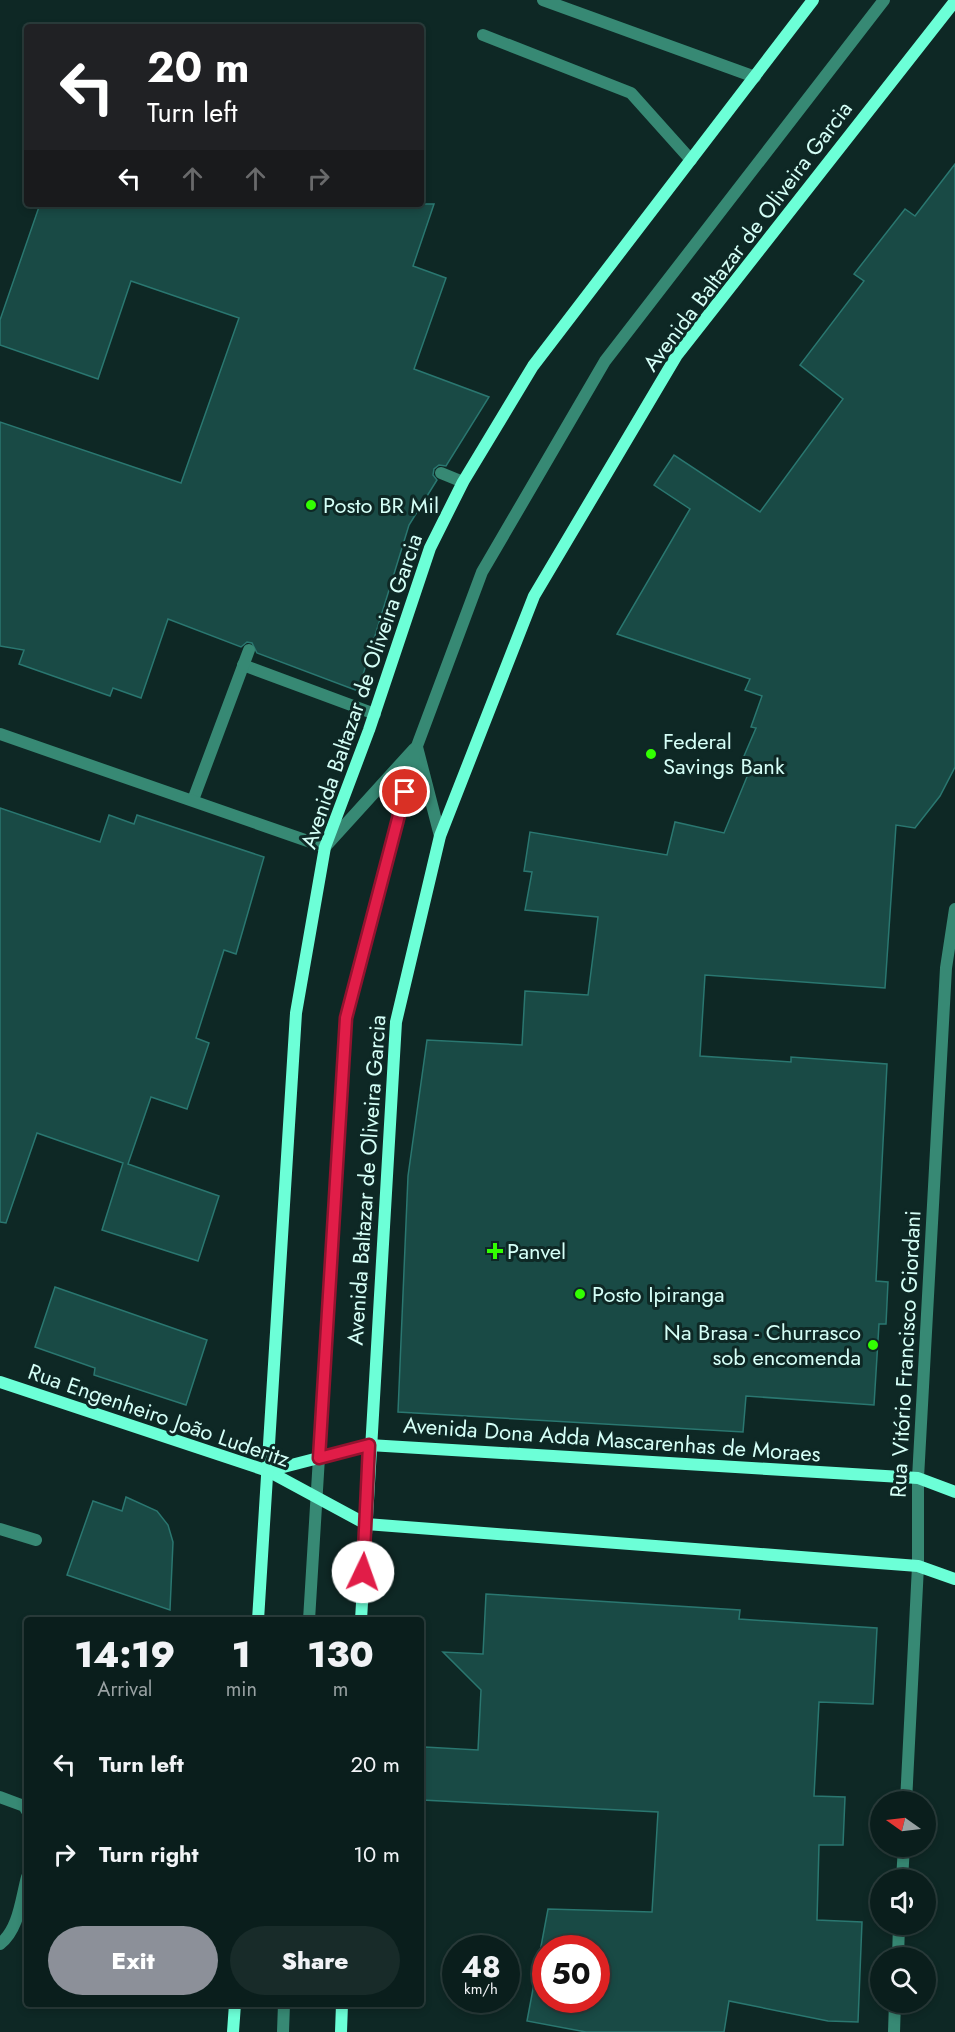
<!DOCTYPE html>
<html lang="en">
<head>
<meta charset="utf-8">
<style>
	body { margin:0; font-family:Jost,sans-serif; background:#182b29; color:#f1f3f6; height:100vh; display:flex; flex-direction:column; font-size:22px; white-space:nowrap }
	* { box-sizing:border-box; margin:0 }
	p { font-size:20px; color:#99a2a3 }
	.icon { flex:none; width:33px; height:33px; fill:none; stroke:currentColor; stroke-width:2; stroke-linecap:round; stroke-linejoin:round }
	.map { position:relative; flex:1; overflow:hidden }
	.panel { position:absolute; left:24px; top:1617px; width:400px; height:390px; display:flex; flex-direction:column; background:#0a1e1c; border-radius:6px; box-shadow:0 3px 9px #0003,0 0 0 2px #2a3c3b }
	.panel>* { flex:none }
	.hud { position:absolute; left:24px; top:24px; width:400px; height:183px; border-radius:6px; box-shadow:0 3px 9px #0003,0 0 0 2px #2a3c3b; background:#202124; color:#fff; overflow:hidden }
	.needle { width:39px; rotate:284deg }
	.controls { position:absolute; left:870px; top:1791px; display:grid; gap:12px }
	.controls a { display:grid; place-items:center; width:66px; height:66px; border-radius:50%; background:#0a1e1c; box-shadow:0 3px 9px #0003,0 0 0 2px #2a3c3b; font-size:30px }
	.speed { position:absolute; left:442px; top:1935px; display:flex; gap:12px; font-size:30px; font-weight:700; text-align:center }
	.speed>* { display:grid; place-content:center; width:78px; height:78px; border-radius:50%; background:#0a1e1c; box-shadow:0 3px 9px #0003,0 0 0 2px #2a3c3b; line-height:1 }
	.speed small { font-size:15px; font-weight:400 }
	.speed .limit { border:9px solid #d22; background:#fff; color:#111 }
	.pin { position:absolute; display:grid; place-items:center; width:51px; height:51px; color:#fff; margin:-26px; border:3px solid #fff; border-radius:50%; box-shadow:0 2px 6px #0007 }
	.me { position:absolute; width:66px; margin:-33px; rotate:3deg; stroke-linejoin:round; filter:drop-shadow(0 0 4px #0008) }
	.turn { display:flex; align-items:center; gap:21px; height:126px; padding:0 24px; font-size:27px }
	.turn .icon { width:78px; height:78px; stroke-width:2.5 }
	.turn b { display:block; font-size:42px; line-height:51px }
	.lanes { display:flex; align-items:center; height:57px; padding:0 24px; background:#0003; justify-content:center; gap:30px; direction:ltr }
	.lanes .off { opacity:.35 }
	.eta { display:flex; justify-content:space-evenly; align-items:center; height:102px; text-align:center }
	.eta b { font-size:36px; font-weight:800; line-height:42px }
	.button { display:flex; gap:12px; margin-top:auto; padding:12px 24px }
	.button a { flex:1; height:69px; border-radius:36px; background:#8c9099; color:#fff; font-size:24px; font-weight:800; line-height:69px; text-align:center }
	.button a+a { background:#182b29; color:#f1f3f6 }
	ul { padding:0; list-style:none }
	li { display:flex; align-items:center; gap:18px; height:90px; padding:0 24px }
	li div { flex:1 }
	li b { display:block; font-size:22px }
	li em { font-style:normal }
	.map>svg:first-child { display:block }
	.building { fill:#194a45; stroke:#2a7770; stroke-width:1.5; fill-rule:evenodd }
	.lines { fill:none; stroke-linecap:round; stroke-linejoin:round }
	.lane { stroke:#378974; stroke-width:12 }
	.street { stroke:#378974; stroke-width:12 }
	.secondary { stroke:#6cffd7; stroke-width:12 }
	.route-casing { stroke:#92132f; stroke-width:15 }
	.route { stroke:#e11d48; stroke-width:10 }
	.poi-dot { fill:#32ff01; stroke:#0e2825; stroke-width:2 }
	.labels { text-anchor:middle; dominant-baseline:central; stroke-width:6; stroke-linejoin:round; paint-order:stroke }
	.street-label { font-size:22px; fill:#d5fff7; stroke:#0e2825 }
	.poi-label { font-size:22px; fill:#d5fff7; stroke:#0e2825; text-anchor:start }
</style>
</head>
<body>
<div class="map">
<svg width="955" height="2032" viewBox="0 0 955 2032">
	<rect width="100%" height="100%" fill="#0e2825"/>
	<g class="building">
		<path d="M 955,164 L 955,767 L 940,796 L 915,828 L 896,825 L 885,988 L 705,975 L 700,1056 L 791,1062 L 791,1057 L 887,1064 L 876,1281 L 888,1282 L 886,1324 L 879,1324 L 874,1405 L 746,1396 L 743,1432 L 398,1412 L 408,1176 L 427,1040 L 522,1045 L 525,991 L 588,995 L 598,917 L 525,910 L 532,872 L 524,871 L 530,832 L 667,855 L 675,822 L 724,833 L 751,767 L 741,763 L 756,728 L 751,727 L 762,696 L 745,690 L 750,679 L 617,634 L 690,509 L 654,485 L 674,455 L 760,512 L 843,399 L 800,365 L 864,281 L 854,274 L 905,209 L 915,216 Z"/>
		<path d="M 40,204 L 434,204 L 413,266 L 446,278 L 414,369 L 489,397 L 446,466 L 439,465 L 434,469 L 433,475 L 437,480 L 409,525 L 358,691 L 257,653 L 252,643 L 247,642 L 241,647 L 168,619 L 141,698 L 113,688 L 110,696 L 19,664 L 24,650 L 0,646 L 0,422 L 181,483 L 239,318 L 131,281 L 98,379 L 0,345 L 0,320 Z"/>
		<path d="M 0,808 L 100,842 L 109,815 L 134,824 L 137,815 L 264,857 L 236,954 L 224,950 L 196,1038 L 209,1043 L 187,1109 L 151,1097 L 128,1164 L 219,1196 L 198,1261 L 102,1230 L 123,1163 L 37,1133 L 6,1223 L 0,1222 Z"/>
		<path d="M 55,1287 L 207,1340 L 186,1405 L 94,1375 L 95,1368 L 35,1347 Z"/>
		<path d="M 126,1497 L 157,1511 L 168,1525 L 173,1542 L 170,1610 L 67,1575 L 93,1501 L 122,1511 Z"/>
		<path d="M 486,1594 L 740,1610 L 739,1619 L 877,1628 L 873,1704 L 819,1702 L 814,1796 L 845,1797 L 843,1845 L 819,1845 L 817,1920 L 862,1922 L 858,2022 L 828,2021 L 729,2001 L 724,2032 L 586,2032 L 527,2021 L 548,1909 L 652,1912 L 658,1812 L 422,1800 L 425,1747 L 478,1750 L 481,1690 L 443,1652 L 483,1654 ZM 546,1948 L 597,1948 L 597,2000 L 546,2000 Z"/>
	</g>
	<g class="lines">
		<g class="lane">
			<path d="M 543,0 L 755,77"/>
			<path d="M 483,35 L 631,93 L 691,160"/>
			<path d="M 441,473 L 463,482"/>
			<path d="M 243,665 L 375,714"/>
			<path d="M 417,747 L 440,836"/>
			<path d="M 193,800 L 249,650"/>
			<path d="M 325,847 L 414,749"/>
			<path d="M 309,1620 L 346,1018 L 417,746 L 482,572 L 605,361 L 884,0"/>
			<path d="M 283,2032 L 284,2004"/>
		</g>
		<g class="street">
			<path d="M 0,734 L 325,847"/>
			<path d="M 0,1529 L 36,1540"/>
			<path d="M 0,1797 L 24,1806 L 27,1811"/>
			<path d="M 906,1802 L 918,1566 L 918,1478 L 946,968 L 955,909"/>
			<path d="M 902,1880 L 904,1846"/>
			<path d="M 0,1944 C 19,1929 21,1899 27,1877"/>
			<path d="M 898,1958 L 899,1924"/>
			<path d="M 894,2032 L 895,2002"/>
		</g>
		<g class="secondary">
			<path d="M 0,1382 L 268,1471 L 366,1524 L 918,1566 L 955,1579"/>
			<path d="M 268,1471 L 369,1445 L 918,1478 L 955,1492"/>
			<path d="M 258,1620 L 296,1013 L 325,847 L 369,730 L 430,548 L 463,482 L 533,366 L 813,0"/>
			<path d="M 361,1620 L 396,1022 L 440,836 L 534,596 L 677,355 L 955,1"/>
			<path d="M 233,2032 L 235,2004"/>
			<path d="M 341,2032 L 342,2004"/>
		</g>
	</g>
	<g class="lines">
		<defs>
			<path id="route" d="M 363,1572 L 369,1445 L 319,1458 L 346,1018 L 405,792"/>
		</defs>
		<use href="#route" class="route-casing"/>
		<use href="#route" class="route"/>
	</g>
	<g class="poi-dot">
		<circle cx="311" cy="505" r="6"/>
		<circle cx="651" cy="754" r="6"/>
		<path d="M492 1242h6v6h6v6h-6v6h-6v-6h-6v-6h6z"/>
		<circle cx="580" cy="1294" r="6"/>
		<circle cx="873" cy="1345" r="6"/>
	</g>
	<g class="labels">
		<g class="street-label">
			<text transform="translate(747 236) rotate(-53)">Avenida Baltazar de Oliveira Garcia</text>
			<text transform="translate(361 691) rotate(-71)">Avenida Baltazar de Oliveira Garcia</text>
			<text transform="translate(366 1180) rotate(-86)">Avenida Baltazar de Oliveira Garcia</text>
			<text transform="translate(905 1354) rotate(-87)">Rua Vitório Francisco Giordani</text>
			<text transform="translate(159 1415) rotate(19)">Rua Engenheiro João Luderitz</text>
			<text transform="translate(612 1439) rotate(4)">Avenida Dona Adda Mascarenhas de Moraes</text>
		</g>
		<g class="poi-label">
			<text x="323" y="505">Posto BR Mil</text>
			<text x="663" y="741">Federal<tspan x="663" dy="25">Savings Bank</tspan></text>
			<text x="507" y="1251">Panvel</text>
			<text x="592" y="1294">Posto Ipiranga</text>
			<text x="861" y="1332" text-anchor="end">Na Brasa - Churrasco<tspan x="861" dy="25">sob encomenda</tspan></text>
		</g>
	</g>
</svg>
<div class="controls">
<a><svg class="needle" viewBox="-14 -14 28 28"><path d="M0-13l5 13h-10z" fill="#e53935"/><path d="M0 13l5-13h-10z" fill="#99a2a3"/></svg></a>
<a><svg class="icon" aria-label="sound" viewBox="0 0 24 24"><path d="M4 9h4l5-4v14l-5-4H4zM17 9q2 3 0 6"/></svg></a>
<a><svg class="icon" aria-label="search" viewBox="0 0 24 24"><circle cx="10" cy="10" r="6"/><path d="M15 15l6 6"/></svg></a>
</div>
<div class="speed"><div>48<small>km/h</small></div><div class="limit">50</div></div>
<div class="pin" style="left:405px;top:792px;background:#d93025"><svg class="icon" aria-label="arrive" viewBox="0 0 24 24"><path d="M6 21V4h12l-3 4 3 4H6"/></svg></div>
<svg class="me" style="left:363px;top:1572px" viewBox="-20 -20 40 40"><circle r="19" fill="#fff"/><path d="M0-13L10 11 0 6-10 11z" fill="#e11d48"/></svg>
<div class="hud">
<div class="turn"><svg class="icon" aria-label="left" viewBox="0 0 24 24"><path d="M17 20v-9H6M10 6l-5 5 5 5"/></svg><div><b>20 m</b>Turn left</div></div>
<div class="lanes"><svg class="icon" aria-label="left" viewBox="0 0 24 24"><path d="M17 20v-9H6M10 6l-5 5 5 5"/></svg><svg class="icon off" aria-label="ahead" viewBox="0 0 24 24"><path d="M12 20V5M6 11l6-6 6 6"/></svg><svg class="icon off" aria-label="ahead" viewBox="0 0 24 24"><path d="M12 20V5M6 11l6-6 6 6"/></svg><svg class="icon off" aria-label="right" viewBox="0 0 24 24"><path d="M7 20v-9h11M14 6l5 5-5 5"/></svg></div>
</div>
<section class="panel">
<div class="eta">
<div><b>14:19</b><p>Arrival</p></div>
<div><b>1</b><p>min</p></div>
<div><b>130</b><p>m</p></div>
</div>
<ul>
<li><svg class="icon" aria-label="left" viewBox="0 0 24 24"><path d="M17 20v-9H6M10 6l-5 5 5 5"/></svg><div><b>Turn left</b></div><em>20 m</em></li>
<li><svg class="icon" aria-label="right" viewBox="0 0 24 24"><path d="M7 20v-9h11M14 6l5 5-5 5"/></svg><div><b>Turn right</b></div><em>10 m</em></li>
</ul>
<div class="button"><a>Exit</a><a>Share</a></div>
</section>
</div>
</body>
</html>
